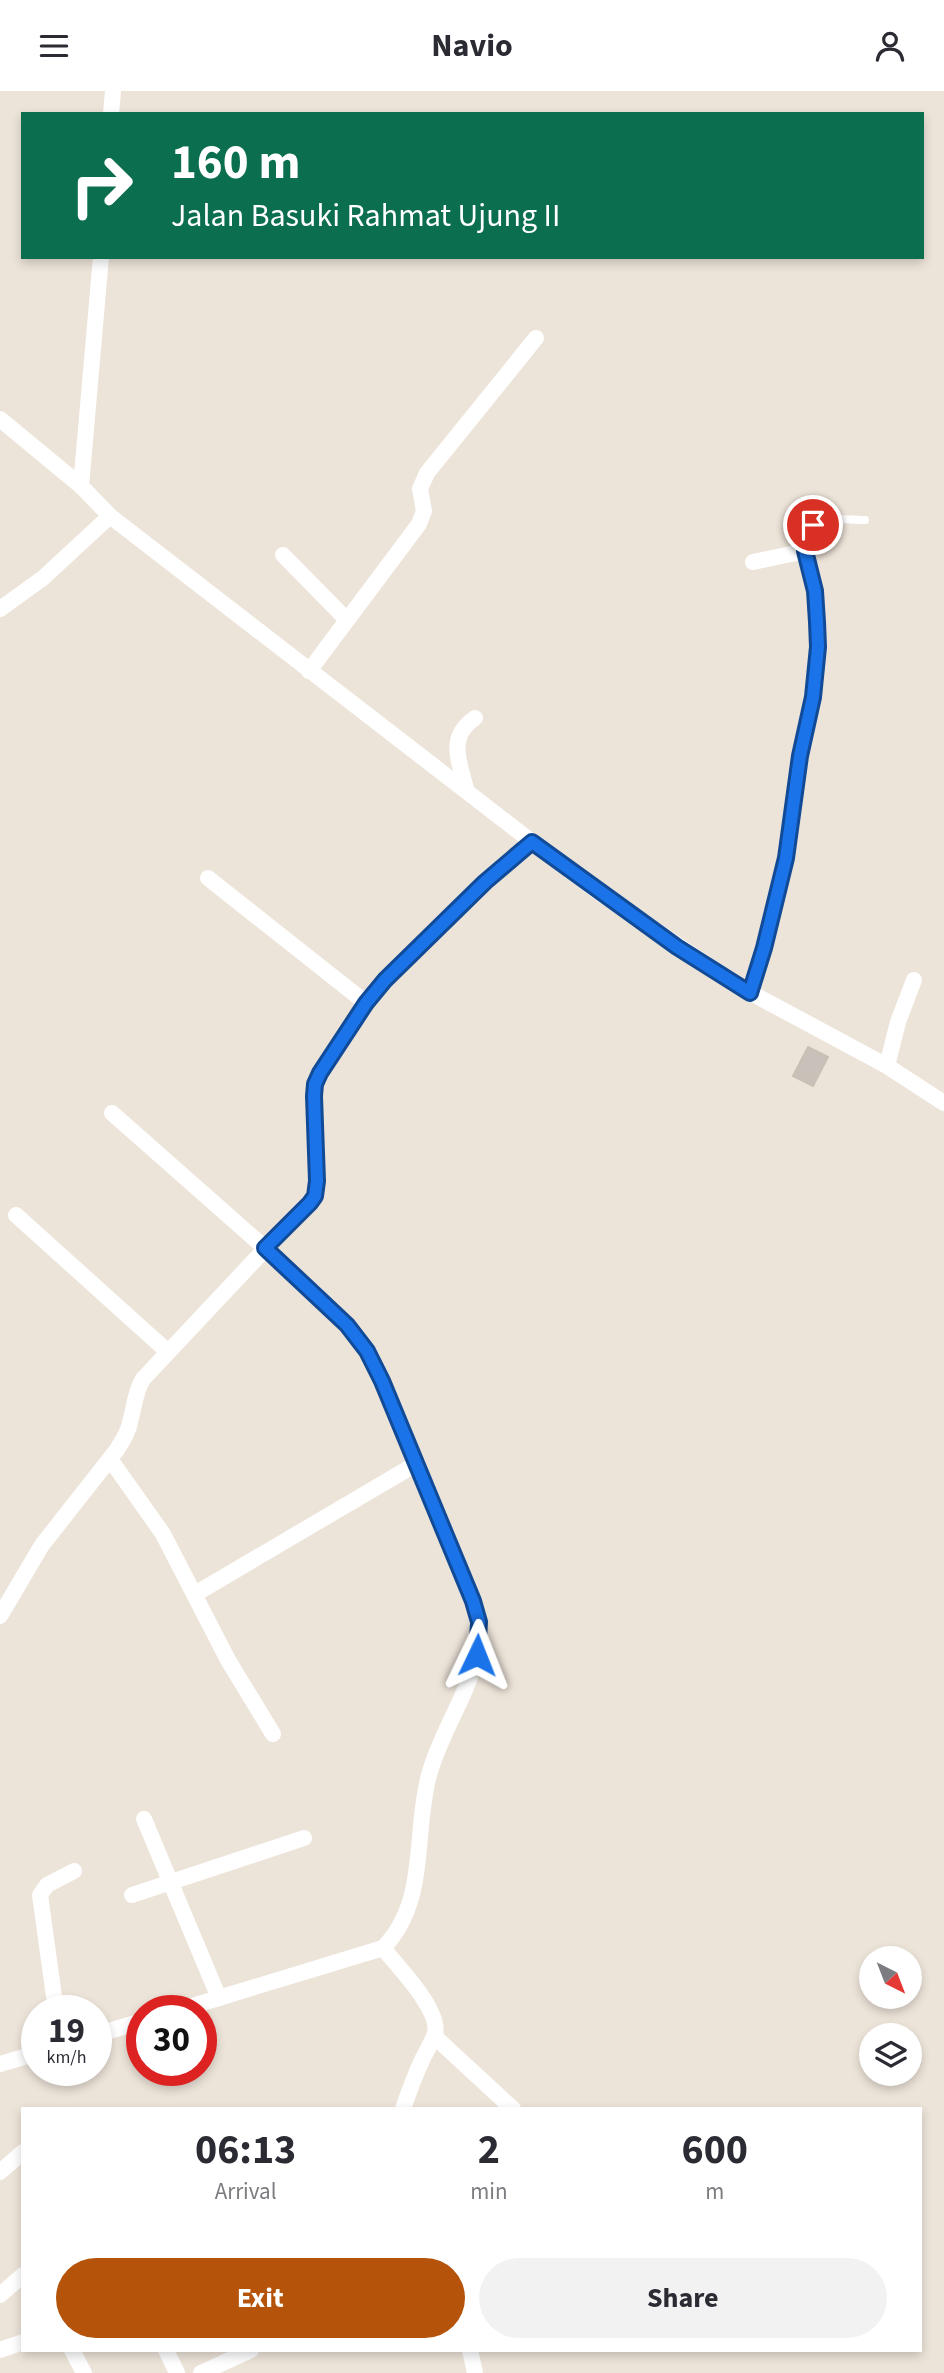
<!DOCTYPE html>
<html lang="en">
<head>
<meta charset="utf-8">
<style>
	body { margin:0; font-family:"Source Sans 3",sans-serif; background:#f2f2f3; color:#2b2b33; height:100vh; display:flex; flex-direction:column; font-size:26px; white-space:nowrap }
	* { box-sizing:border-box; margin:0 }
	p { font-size:23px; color:#7c7c81 }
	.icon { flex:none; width:38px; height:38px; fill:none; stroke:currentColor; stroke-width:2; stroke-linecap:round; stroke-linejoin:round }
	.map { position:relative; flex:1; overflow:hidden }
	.side { position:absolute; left:21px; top:2016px; width:901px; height:245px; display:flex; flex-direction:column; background:#fff; border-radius:0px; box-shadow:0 4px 10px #0003 }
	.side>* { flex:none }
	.hud { position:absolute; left:21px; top:21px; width:903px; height:147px; border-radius:0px; box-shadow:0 4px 10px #0003; background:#0b6e4f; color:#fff; overflow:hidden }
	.needle { width:46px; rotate:138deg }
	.controls { position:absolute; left:859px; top:1855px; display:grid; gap:14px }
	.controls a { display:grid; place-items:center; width:63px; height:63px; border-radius:50%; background:#fff; box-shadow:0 4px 10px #0003; font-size:35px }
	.speed { position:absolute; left:21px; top:1904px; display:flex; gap:14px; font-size:35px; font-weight:700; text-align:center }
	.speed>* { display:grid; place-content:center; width:91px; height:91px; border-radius:50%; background:#fff; box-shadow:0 4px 10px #0003; line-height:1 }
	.speed small { font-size:18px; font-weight:400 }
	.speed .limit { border:10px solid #d22; background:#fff; color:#111 }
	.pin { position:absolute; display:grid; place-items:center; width:60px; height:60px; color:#fff; margin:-30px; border:4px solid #fff; border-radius:50%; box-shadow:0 2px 7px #0007 }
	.me { position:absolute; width:77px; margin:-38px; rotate:2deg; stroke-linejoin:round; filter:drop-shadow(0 0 5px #0008) }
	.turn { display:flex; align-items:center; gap:24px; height:147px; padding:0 35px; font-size:32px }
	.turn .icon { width:91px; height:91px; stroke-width:2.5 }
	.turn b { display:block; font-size:49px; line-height:60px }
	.eta { display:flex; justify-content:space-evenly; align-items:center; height:119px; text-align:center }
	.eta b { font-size:42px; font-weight:700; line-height:49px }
	.action { display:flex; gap:14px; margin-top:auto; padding:14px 35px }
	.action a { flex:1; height:80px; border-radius:42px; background:#b45309; color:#fff; font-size:28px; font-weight:700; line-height:80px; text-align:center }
	.action a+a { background:#f2f2f3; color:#2b2b33 }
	header { display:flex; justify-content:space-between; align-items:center; height:91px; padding:0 35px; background:#fff; font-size:32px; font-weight:700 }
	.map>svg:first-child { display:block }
	.building { fill:#c8c1b9; stroke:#c8c1b3; stroke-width:2 }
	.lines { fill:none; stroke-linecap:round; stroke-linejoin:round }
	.service { stroke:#fff; stroke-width:8 }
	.minor { stroke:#fff; stroke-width:16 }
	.route-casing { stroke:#114b97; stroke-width:18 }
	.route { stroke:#1a73e8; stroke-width:12 }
</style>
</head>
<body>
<header><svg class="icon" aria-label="menu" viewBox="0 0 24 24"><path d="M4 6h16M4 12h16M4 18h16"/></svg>Navio<svg class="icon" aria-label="person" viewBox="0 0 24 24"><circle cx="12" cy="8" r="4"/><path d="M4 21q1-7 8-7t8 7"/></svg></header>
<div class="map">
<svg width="944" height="2282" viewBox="0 0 944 2282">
	<rect width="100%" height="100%" fill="#ede4d9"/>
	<path class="building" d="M 808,956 L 828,966 L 813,995 L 793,985 Z"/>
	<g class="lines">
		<path class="service" d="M 805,460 C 804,423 836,428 865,429"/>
		<g class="minor">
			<path d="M 111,23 L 113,0"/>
			<path d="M 0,328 L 81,395 L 110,425 L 532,751"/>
			<path d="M 81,395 L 101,166"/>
			<path d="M 283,464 L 347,529"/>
			<path d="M 0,518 L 43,487 L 110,425"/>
			<path d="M 309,580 L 419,433 L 424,420 L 420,398 L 427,382 L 536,247"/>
			<path d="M 466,698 C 459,669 447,646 475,627"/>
			<path d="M 208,787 L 366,912"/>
			<path d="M 750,902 L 764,857 L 786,767 L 800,665 L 813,606 L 818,556 L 817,531 L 815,500 L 805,460 L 753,471"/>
			<path d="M 887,975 L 898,931 L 914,889"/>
			<path d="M 112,1022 L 265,1157 L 347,1234 L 367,1260 L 382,1290 L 473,1510 C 492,1581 447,1619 429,1684 C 413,1742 429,1810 383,1857 L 176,1920"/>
			<path d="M 16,1124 L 168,1261"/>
			<path d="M 110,1368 L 163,1443 L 228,1569 L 273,1643"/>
			<path d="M 195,1503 L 416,1373"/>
			<path d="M 0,1525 L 42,1454 L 116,1360 C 123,1349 129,1340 131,1327 C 135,1313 135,1301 143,1288 L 315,1105 L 317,1090 L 314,1005 L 315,994 L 320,982 L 366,912 L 385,889 L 485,791 L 532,751 L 597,800 L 740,896 L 887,975 L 944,1012"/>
			<path d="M 144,1728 L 219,1907"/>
			<path d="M 132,1804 L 304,1747"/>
			<path d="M 383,1857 C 398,1876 441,1919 435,1943 C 432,1951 427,1959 423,1967 C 415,1984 409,2000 403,2018"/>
			<path d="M 56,1920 L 40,1804 L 47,1794 L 74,1780"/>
			<path d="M 96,1944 L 142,1930"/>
			<path d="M 434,1945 L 513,2018"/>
			<path d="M 0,1973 L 37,1962"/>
			<path d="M 0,2081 L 23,2061"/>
			<path d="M 0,2204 L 23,2184"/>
			<path d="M 0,2259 L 23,2251"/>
			<path d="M 72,2259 L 84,2282"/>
			<path d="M 166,2259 L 177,2282"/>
			<path d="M 470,2259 L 475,2282"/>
			<path d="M 201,2282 L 251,2259"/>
		</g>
	</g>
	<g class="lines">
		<defs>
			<path id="route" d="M 477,1564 L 479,1531 L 473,1510 L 382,1290 L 367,1260 L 347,1234 L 265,1157 L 310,1112 L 315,1105 L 317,1090 L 314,1005 L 315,993 L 320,982 L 366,912 L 385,889 L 485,791 L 532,751 L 677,856 L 750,902 L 764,857 L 786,767 L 800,665 L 813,606 L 818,556 L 817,531 L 815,500 L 805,460 L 807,441 L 813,434"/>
		</defs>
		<use href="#route" class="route-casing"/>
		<use href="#route" class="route"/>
	</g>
</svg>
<div class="controls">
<a><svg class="needle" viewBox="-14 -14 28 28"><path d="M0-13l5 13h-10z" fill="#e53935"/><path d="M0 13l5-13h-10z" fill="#7c7c81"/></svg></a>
<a><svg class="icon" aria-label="layers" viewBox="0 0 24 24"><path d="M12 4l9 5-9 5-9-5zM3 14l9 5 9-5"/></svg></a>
</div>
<div class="speed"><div>19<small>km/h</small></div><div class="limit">30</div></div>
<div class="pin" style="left:813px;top:434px;background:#d93025"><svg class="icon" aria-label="arrive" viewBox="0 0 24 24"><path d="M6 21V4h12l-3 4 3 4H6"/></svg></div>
<svg class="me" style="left:477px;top:1564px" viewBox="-20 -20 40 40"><path d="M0-17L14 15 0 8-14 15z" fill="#1a73e8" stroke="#fff" stroke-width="4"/></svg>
<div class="hud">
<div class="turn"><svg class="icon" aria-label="right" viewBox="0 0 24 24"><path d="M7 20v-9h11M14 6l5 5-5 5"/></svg><div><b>160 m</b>Jalan Basuki Rahmat Ujung II</div></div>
</div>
<section class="side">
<div class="eta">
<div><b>06:13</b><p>Arrival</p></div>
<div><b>2</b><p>min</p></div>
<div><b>600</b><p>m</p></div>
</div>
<div class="action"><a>Exit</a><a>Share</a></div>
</section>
</div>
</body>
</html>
